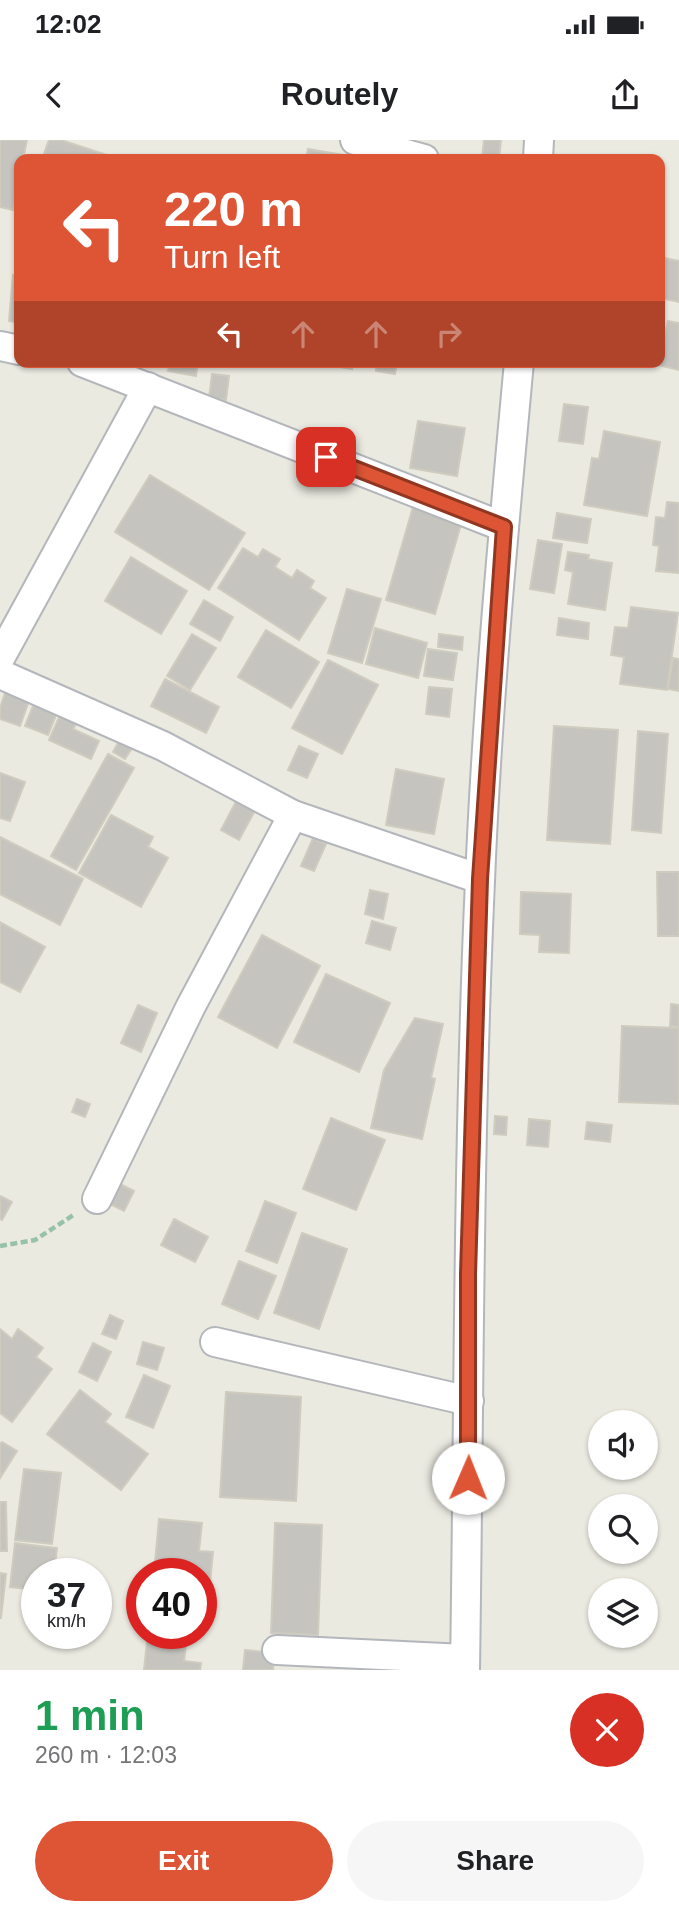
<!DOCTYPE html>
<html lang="en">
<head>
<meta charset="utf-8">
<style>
	body { margin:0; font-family:Helvetica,sans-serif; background:#f6f6f6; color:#202124; height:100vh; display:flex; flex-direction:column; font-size:26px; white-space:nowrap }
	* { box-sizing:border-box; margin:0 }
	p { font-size:23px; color:#757577 }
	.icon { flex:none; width:38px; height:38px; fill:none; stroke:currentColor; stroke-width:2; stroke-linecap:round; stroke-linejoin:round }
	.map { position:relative; height:1530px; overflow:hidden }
	.drawer { display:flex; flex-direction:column; background:#fff; flex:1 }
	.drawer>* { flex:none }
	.top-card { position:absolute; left:14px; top:14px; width:651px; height:214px; border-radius:14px; box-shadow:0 2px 5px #0004; background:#dd5535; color:#fff; overflow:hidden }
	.tools { position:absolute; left:588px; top:1270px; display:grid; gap:14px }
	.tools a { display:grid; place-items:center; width:70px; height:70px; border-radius:50%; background:#fff; box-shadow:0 2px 5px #0004; font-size:35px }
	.speed { position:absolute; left:21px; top:1418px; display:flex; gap:14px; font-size:35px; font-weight:700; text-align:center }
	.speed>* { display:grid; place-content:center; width:91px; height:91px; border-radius:50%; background:#fff; box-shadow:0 2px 5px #0004; line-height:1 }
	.speed small { font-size:18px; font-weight:400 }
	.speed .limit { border:10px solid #d22; background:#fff; color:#111 }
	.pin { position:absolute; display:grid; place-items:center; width:60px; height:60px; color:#fff; margin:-30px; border-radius:14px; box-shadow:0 4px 10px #0006 }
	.me { position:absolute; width:77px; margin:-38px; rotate:1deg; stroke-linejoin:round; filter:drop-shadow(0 0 5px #0008) }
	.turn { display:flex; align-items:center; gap:24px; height:147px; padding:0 35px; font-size:32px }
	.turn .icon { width:91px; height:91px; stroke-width:2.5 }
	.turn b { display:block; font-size:49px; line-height:60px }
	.lanes { display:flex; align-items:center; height:66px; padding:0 35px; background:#0003; justify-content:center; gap:35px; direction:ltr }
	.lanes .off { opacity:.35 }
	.round { display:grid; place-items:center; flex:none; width:74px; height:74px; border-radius:37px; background:#f6f6f6 }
	.head { display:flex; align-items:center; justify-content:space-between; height:119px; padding:0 35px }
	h1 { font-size:42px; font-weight:800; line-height:52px; color:#1e9e55 }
	.button { display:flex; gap:14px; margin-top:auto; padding:14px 35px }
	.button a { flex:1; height:80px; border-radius:42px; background:#dd5535; color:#fff; font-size:28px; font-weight:800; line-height:80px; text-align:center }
	.button a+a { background:#f6f6f6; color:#202124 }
	.status { display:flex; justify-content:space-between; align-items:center; height:49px; padding:0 35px; background:#fff; direction:ltr }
	.status svg { height:19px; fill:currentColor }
	header { display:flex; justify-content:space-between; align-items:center; height:91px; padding:0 35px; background:#fff; font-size:32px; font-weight:800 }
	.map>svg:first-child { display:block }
	.building { fill:#c6c4be; stroke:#cfccbf; stroke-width:2 }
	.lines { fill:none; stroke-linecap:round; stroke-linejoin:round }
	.minor-casing { stroke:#b3b6bb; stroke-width:32 }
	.path { stroke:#98c2a8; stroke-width:4.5; stroke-dasharray:7 3.5; stroke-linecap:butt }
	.minor { stroke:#fff; stroke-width:28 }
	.route-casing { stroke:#903722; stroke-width:18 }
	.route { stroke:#dd5535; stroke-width:12 }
</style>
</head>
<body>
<div class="status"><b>12:02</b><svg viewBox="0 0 49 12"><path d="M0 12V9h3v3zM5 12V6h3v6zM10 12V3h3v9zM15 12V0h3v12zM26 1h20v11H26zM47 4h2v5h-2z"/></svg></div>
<header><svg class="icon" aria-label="back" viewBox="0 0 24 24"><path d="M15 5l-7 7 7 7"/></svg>Routely<svg class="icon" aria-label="share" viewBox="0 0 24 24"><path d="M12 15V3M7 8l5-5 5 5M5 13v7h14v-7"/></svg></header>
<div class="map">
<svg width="679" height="1530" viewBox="0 0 679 1530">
	<rect width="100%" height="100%" fill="#ebeae1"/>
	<g class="building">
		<path d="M 0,0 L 27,0 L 23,19 L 19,19 L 19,37 L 13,70 L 0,67 Z"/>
		<path d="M 49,0 L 61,0 L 119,19 L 42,19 Z"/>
		<path d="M 484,0 L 501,0 L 499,19 L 482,19 Z"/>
		<path d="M 308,9 L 367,19 L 306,19 Z"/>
		<path d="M 660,117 L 679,121 L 679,162 L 660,158 Z"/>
		<path d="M 13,135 L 19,136 L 19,183 L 9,181 Z"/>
		<path d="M 668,181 L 679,183 L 679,230 L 658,225 Z"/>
		<path d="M 170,222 L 198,222 L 196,236 L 168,231 Z"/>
		<path d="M 311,222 L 353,222 L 352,229 Z"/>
		<path d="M 377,222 L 397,222 L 395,234 L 376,231 Z"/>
		<path d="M 212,234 L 229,236 L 226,260 L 209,258 Z"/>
		<path d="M 564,264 L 588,267 L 583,304 L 559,301 Z"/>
		<path d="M 418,281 L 465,288 L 457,336 L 410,328 Z"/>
		<path d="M 604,291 L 660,302 L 647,376 L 584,365 L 592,318 L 599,319 Z"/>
		<path d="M 150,335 L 245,393 L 209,450 L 115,392 Z"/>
		<path d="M 415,360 L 464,374 L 435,474 L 386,460 Z"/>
		<path d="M 667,362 L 679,363 L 679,433 L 656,431 L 659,406 L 653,405 L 656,377 L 665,378 Z"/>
		<path d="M 557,373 L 591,379 L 587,403 L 553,398 Z"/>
		<path d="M 538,400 L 562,404 L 554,453 L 530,449 Z"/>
		<path d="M 243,408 L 258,417 L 263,409 L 280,419 L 275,427 L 292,438 L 297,430 L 314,441 L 310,448 L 326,458 L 299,500 L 218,448 Z"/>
		<path d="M 568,412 L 589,415 L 588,419 L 612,423 L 605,470 L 568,464 L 573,432 L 565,430 Z"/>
		<path d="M 131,417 L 187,451 L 161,494 L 105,461 Z"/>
		<path d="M 347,449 L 381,459 L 362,523 L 328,513 Z"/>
		<path d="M 204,460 L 233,477 L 220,501 L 190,484 Z"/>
		<path d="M 631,467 L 678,473 L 667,550 L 620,544 L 624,517 L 611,515 L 615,487 L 628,488 Z"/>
		<path d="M 559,478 L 589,483 L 588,499 L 557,495 Z"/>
		<path d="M 375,488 L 427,503 L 418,538 L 366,524 Z"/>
		<path d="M 266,490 L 319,522 L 291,568 L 238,537 Z"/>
		<path d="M 192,494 L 216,508 L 190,550 L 167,536 Z"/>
		<path d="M 439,494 L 463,497 L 462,510 L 438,507 Z"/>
		<path d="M 428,509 L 457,513 L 453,540 L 424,536 Z"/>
		<path d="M 673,518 L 679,519 L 679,551 L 668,549 Z"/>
		<path d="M 328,520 L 378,545 L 342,614 L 292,588 Z"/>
		<path d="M 165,539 L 219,567 L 206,593 L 151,566 Z"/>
		<path d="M 429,547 L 452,549 L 449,577 L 426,574 Z"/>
		<path d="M 6,550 L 30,558 L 20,586 L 0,579 L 0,568 Z"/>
		<path d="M 35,561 L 58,570 L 48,595 L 25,586 Z"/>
		<path d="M 60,575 L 77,582 L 73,589 L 99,601 L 91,619 L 49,600 Z"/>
		<path d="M 554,586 L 618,590 L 610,704 L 547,700 Z"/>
		<path d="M 638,591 L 668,594 L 661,693 L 632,690 Z"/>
		<path d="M 119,601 L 132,608 L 125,619 L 113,612 Z"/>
		<path d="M 299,606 L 318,614 L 307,638 L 288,630 Z"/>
		<path d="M 108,614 L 134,628 L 76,730 L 51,716 Z"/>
		<path d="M 396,629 L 444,639 L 434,694 L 386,685 Z"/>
		<path d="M 0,633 L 25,642 L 10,681 L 0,678 Z"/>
		<path d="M 240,654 L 258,665 L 239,700 L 221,690 Z"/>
		<path d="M 111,675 L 153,697 L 148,707 L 168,718 L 141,767 L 79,733 Z"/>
		<path d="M 0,697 L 83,739 L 60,785 L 0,754 Z"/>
		<path d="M 313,698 L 326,704 L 314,731 L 301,726 Z"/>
		<path d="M 657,732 L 679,732 L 679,796 L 658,796 Z"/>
		<path d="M 370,750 L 388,754 L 383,779 L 365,774 Z"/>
		<path d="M 521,752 L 571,754 L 569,813 L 539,812 L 540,795 L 520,794 Z"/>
		<path d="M 372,781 L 396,788 L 390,810 L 366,803 Z"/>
		<path d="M 0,782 L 45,807 L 20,852 L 0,842 Z"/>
		<path d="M 262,795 L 320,826 L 277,908 L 218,877 Z"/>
		<path d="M 326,834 L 390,863 L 359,932 L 294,902 Z"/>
		<path d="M 671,864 L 679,865 L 679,887 L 670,886 Z"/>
		<path d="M 138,865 L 157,873 L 141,912 L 121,903 Z"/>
		<path d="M 415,878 L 443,884 L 431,938 L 435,939 L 422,999 L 371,988 L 384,930 Z"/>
		<path d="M 622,886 L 679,888 L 679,964 L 619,962 Z"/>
		<path d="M 77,959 L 90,964 L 85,977 L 72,972 Z"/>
		<path d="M 495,976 L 507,977 L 506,995 L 494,994 Z"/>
		<path d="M 331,978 L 385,1000 L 356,1070 L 303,1049 Z"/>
		<path d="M 529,979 L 550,981 L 548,1007 L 527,1005 Z"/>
		<path d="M 587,982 L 612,985 L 610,1002 L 585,999 Z"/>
		<path d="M 120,1044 L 134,1051 L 124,1071 L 110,1064 Z"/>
		<path d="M 0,1056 L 12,1062 L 2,1080 L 0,1079 Z"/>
		<path d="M 265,1061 L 296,1073 L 277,1123 L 246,1111 Z"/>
		<path d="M 174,1079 L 208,1097 L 195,1122 L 161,1105 Z"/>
		<path d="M 302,1093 L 347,1109 L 319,1189 L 274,1173 Z"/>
		<path d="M 239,1121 L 276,1136 L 258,1179 L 222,1164 Z"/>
		<path d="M 110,1175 L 123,1181 L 116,1199 L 102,1194 Z"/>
		<path d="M 0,1189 L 12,1199 L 18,1189 L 43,1208 L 36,1217 L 52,1229 L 12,1282 L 0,1273 Z"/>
		<path d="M 143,1202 L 164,1208 L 157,1230 L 137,1224 Z"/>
		<path d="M 93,1203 L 111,1212 L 97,1241 L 79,1232 Z"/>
		<path d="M 144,1235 L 170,1246 L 153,1288 L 126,1277 Z"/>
		<path d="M 80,1250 L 111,1274 L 105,1282 L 148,1314 L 121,1350 L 47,1294 Z"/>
		<path d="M 226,1252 L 301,1257 L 296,1361 L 220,1357 Z"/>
		<path d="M 2,1302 L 17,1311 L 0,1338 L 0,1304 Z"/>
		<path d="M 24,1329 L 61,1333 L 52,1404 L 15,1400 Z"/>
		<path d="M 0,1362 L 6,1362 L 7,1411 L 0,1411 Z"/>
		<path d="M 159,1379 L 202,1383 L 199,1411 L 213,1412 L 208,1463 L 201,1463 L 201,1433 L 154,1433 Z"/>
		<path d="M 275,1383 L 322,1385 L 318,1495 L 271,1493 Z"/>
		<path d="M 15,1403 L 57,1408 L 54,1433 L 37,1433 L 37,1450 L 10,1447 Z"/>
		<path d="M 0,1433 L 6,1434 L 1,1478 L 0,1478 Z"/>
		<path d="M 147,1501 L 186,1506 L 184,1521 L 201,1523 L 200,1530 L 144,1530 Z"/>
		<path d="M 245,1510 L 275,1513 L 273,1530 L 243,1530 Z"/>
	</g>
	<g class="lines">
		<defs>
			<g id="minor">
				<path d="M 355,0 L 424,19"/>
				<path d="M 538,19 L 539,0"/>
				<path d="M 0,206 L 19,210"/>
				<path d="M 82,222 L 504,387"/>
				<path d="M 0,518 L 148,247"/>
				<path d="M 0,534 L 163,606 L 293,675 L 480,739"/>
				<path d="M 97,1059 L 191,866 L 293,675"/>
				<path d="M 215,1202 L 469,1261"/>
				<path d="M 277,1510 L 465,1519"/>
				<path d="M 465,1530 C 469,1267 468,1004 480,741 C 487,568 503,395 519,222"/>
			</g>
		</defs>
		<use href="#minor" class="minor-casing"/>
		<path class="path" d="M 0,1106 L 35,1100 L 75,1074"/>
		<use href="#minor" class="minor"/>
	</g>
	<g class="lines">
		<defs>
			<path id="route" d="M 326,317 L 504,387 L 480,739 L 468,1134 L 468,1338"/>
		</defs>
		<use href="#route" class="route-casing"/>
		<use href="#route" class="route"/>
	</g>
</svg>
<div class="tools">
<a><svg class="icon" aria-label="sound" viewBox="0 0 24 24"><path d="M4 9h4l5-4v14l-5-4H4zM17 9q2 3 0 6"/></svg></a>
<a><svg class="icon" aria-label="search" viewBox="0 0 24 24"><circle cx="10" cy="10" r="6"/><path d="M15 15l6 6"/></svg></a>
<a><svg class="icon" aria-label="layers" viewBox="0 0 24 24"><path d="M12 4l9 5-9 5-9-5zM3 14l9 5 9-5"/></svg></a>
</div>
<div class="speed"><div>37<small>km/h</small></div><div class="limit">40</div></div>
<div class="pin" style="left:326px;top:317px;background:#d93025"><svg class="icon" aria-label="arrive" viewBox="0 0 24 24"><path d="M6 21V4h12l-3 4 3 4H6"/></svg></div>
<svg class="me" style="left:468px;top:1338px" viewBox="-20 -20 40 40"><circle r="19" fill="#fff"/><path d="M0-13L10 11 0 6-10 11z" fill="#dd5535"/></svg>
<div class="top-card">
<div class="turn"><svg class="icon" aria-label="left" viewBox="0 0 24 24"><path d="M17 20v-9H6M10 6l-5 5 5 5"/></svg><div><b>220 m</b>Turn left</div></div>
<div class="lanes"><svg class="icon" aria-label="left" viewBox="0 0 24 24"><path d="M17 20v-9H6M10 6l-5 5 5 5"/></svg><svg class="icon off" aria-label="ahead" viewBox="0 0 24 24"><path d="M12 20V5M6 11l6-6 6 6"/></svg><svg class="icon off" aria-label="ahead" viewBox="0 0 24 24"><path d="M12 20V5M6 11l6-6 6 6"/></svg><svg class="icon off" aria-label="right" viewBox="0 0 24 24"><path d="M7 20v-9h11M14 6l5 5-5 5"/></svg></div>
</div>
</div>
<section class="drawer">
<div class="head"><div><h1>1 min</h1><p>260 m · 12:03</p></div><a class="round" style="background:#d93025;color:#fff"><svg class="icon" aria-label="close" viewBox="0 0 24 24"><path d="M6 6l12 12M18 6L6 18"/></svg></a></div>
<div class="button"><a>Exit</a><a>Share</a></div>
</section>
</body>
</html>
